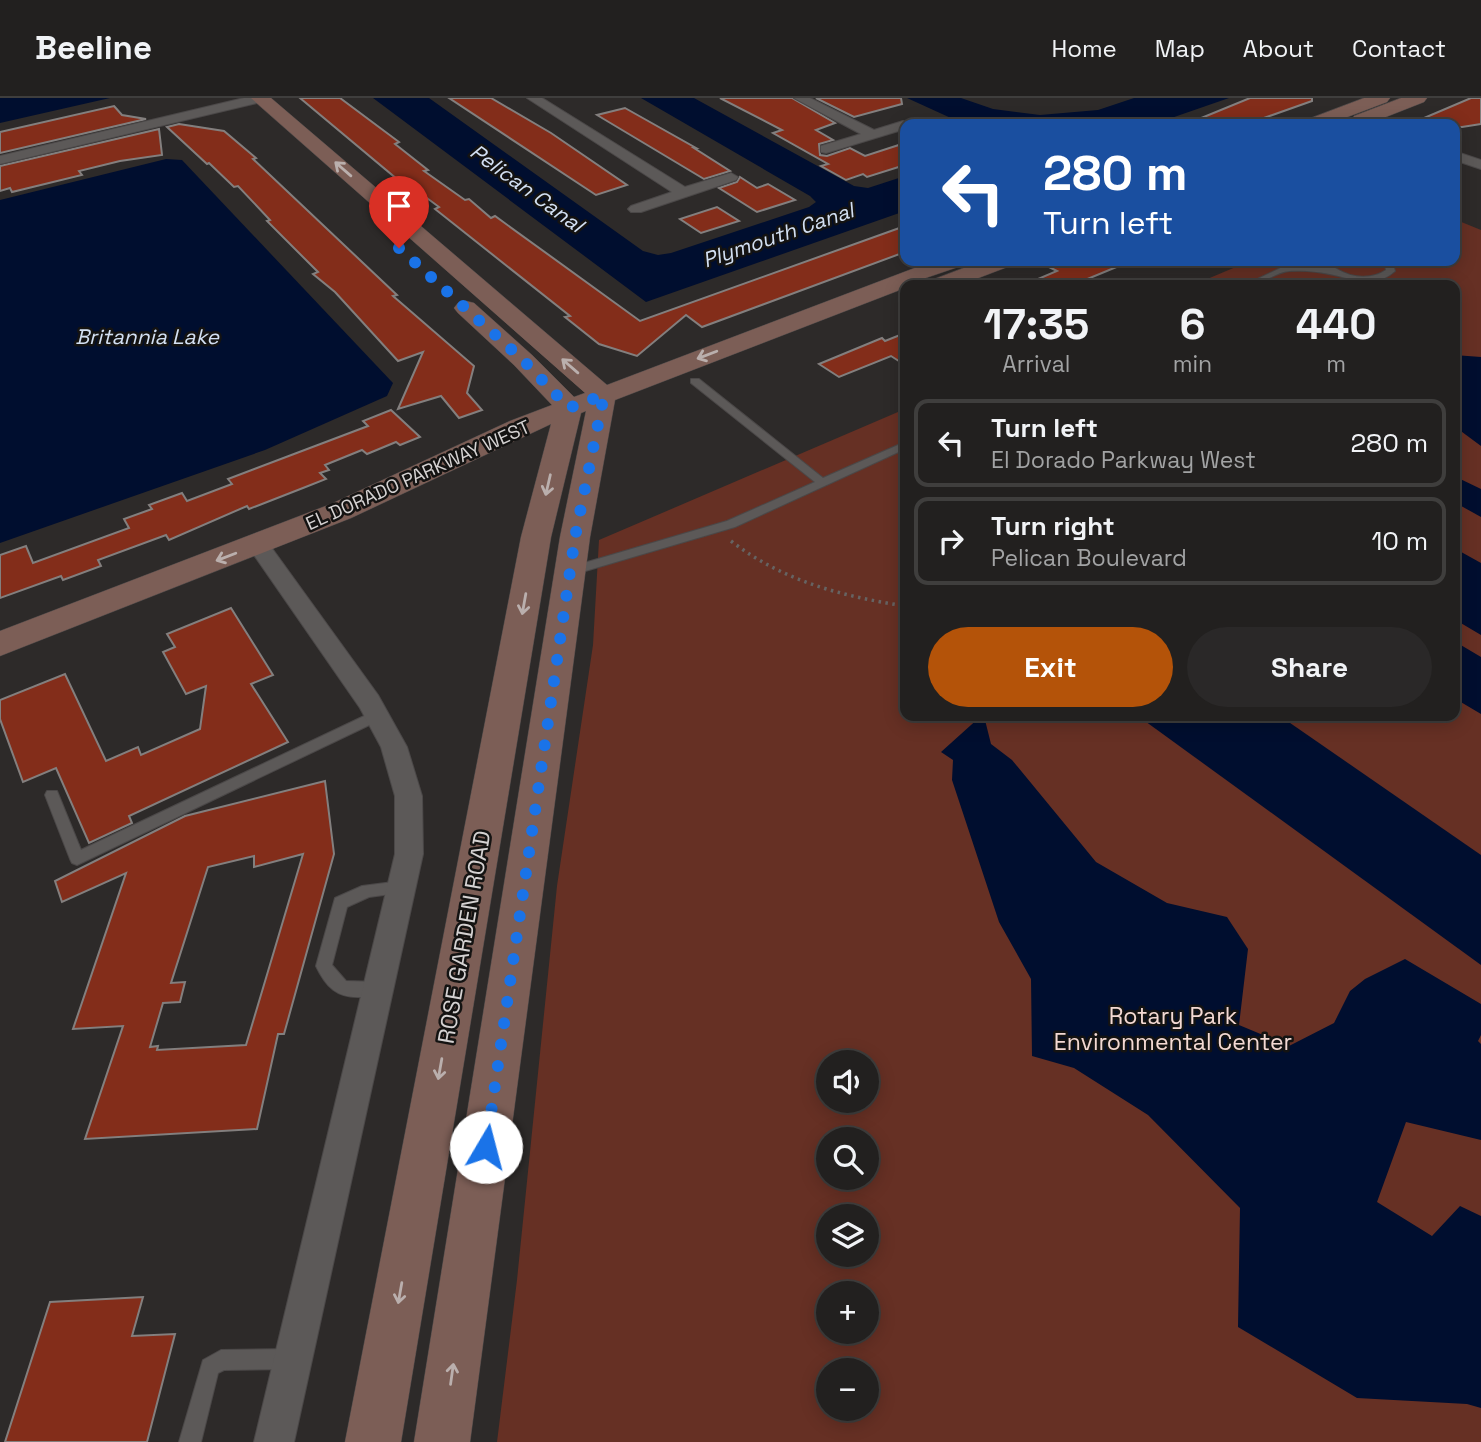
<!DOCTYPE html>
<html lang="en">
<head>
<meta charset="utf-8">
<style>
	body { margin:0; font-family:"Space Grotesk",sans-serif; background:#2a2828; color:#f1f3f6; height:100vh; display:flex; flex-direction:column; font-size:26px; white-space:nowrap }
	* { box-sizing:border-box; margin:0 }
	p { font-size:23px; color:#a2a3a4 }
	.icon { flex:none; width:38px; height:38px; fill:none; stroke:currentColor; stroke-width:2; stroke-linecap:round; stroke-linejoin:round }
	.map { position:relative; flex:1; overflow:hidden }
	.drawer { position:absolute; left:900px; top:182px; width:560px; height:441px; display:flex; flex-direction:column; background:#22201f; border-radius:14px; box-shadow:0 4px 18px #0003,0 0 0 2px #3f3e3d }
	.drawer>* { flex:none }
	.banner { position:absolute; left:900px; top:21px; width:560px; height:147px; border-radius:14px; box-shadow:0 4px 18px #0003,0 0 0 2px #3f3e3d; background:#1a4fa0; color:#fff; overflow:hidden }
	.tools { position:absolute; left:816px; top:952px; display:grid; gap:14px }
	.tools a { display:grid; place-items:center; width:63px; height:63px; border-radius:50%; background:#22201f; box-shadow:0 4px 18px #0003,0 0 0 2px #3f3e3d; font-size:35px }
	.pin { position:absolute; display:grid; place-items:center; width:60px; height:60px; color:#fff; margin:-72px -30px; border-radius:50% 50% 50% 0; rotate:-45deg; box-shadow:0 0 7px #0007 }
	.pin .icon { rotate:45deg }
	.me { position:absolute; width:77px; margin:-38px; rotate:8deg; stroke-linejoin:round; filter:drop-shadow(0 0 5px #0008) }
	.turn { display:flex; align-items:center; gap:24px; height:147px; padding:0 28px; font-size:32px }
	.turn .icon { width:91px; height:91px; stroke-width:2.5 }
	.turn b { display:block; font-size:49px; line-height:60px }
	.eta { display:flex; justify-content:space-evenly; align-items:center; height:119px; text-align:center }
	.eta b { font-size:42px; font-weight:600; line-height:49px }
	.primary-button { display:flex; gap:14px; margin-top:auto; padding:14px 28px }
	.primary-button a { flex:1; height:80px; border-radius:42px; background:#b45309; color:#fff; font-size:28px; font-weight:600; line-height:80px; text-align:center }
	.primary-button a+a { background:#2a2828; color:#f1f3f6 }
	ul { padding:0; list-style:none }
	li { display:flex; align-items:center; gap:21px; height:88px; margin:0 14px 10px; padding:0 14px; border:4px solid #3f3e3d; border-radius:14px }
	li div { flex:1 }
	li b { display:block; font-size:26px }
	li em { font-style:normal }
	header { display:flex; align-items:center; gap:42px; box-sizing:border-box; height:98px; padding:0 35px; background:#22201f; border-bottom:2px solid #3f3e3d }
	header strong { font-size:33px }
	nav { display:flex; gap:38px; margin-inline-start:auto; font-size:24px }
	.map>svg:first-child { display:block }
	.green { fill:#663024; fill-rule:evenodd }
	.water { fill:#000e2f }
	.building { fill:#832d1a; stroke:#837f7e; stroke-width:2; fill-rule:evenodd }
	.lines { fill:none; stroke-linecap:round; stroke-linejoin:round }
	.lane-casing { stroke:#4b4848; stroke-width:2 }
	.street-casing { stroke:#4b4848; stroke-width:2 }
	.secondary-casing { stroke:#4b4848; stroke-width:1 }
	.path { stroke:#666362; stroke-width:3.5; stroke-dasharray:2.5 4.5; stroke-linecap:butt }
	.lane { fill:#5c5958; fill-rule:evenodd }
	.street { fill:#5c5958; fill-rule:evenodd }
	.secondary { fill:#7c5e56; fill-rule:evenodd }
	.oneway { stroke:#baafad }
	.route { stroke:#1a73e8; stroke-width:12; stroke-dasharray:0 21.6 }
	.labels { text-anchor:middle; dominant-baseline:central; stroke-width:5; stroke-linejoin:round; paint-order:stroke }
	.far-street-label { font-size:19px; fill:#d5d2d2; stroke:#141312 }
	.far-water-label { font-size:21px; font-style:italic; fill:#d3e0f3; stroke:#141312 }
	.street-label { font-size:23px; fill:#d5d2d2; stroke:#141312 }
	.park-label { font-size:23px; fill:#f3d9d3; stroke:#141312 }
</style>
</head>
<body>
<header>
<strong>Beeline</strong>
<nav><a>Home</a><a>Map</a><a>About</a><a>Contact</a></nav>
</header>
<div class="map">
<svg width="1481" height="1344" viewBox="0 0 1481 1344">
	<rect width="100%" height="100%" fill="#2d2a29"/>
	<path class="green" d="M 1454,121 L 1481,132 L 1481,1344 L 497,1344 L 517,1182 L 557,788 L 593,547 L 599,442 L 905,311 L 905,618 L 1454,618 L 1454,187 L 1193,187 L 1250,163 L 1454,163 ZM 828,964 L 866,964 L 866,1003 L 828,1003 ZM 828,1041 L 866,1041 L 866,1080 L 828,1080 ZM 828,1118 L 866,1118 L 866,1157 L 828,1157 ZM 828,1195 L 866,1195 L 866,1234 L 828,1234 ZM 828,1272 L 866,1272 L 866,1311 L 828,1311 Z"/>
	<g class="water">
		<path d="M 0,0 L 110,0 L 0,25 Z"/>
		<path d="M 373,0 L 429,0 L 643,153 L 658,157 L 671,155 L 809,109 L 816,104 L 810,98 L 641,0 L 694,0 L 854,88 L 868,90 L 905,78 L 905,113 L 646,204 Z"/>
		<path d="M 907,0 L 961,0 L 993,11 L 1040,17 L 1098,12 L 1134,0 L 1229,0 L 1154,26 L 964,26 Z"/>
		<path d="M 166,61 L 182,62 L 393,285 L 387,298 L 265,352 L 0,445 L 0,102 Z"/>
		<path d="M 1454,257 L 1481,259 L 1481,348 L 1454,328 Z"/>
		<path d="M 1454,378 L 1481,391 L 1481,419 L 1454,404 Z"/>
		<path d="M 1454,450 L 1481,465 L 1481,537 L 1454,521 Z"/>
		<path d="M 1454,543 L 1481,559 L 1481,616 L 1454,600 Z"/>
		<path d="M 981,618 L 984,618 L 991,646 L 1012,662 L 1096,764 L 1167,805 L 1227,819 L 1248,851 L 1239,927 L 1289,948 L 1334,925 L 1350,893 L 1365,881 L 1405,861 L 1481,906 L 1481,937 L 1478,943 L 1481,946 L 1481,1042 L 1406,1024 L 1377,1104 L 1432,1138 L 1460,1108 L 1481,1118 L 1481,1310 L 1467,1306 L 1357,1300 L 1238,1229 L 1240,1110 L 1148,1017 L 1074,970 L 1032,958 L 1031,881 L 999,824 L 952,682 L 953,662 L 941,654 Z"/>
		<path d="M 1138,618 L 1280,618 L 1481,757 L 1481,867 Z"/>
	</g>
	<g class="building">
		<path d="M 300,0 L 340,0 L 399,44 L 395,46 L 428,72 L 424,73 L 465,102 L 469,101 L 491,120 L 495,118 L 640,223 L 905,128 L 905,154 L 702,229 L 686,217 L 637,258 L 599,246 L 565,219 L 570,218 L 435,111 L 439,109 L 400,80 L 397,81 Z"/>
		<path d="M 449,0 L 491,0 L 551,35 L 627,87 L 596,97 Z"/>
		<path d="M 720,0 L 792,0 L 835,25 L 816,32 L 833,42 L 819,46 L 820,57 L 827,58 L 850,50 L 865,58 L 905,45 L 905,67 L 867,79 L 863,76 L 846,82 L 821,68 L 828,66 L 773,35 L 782,32 Z"/>
		<path d="M 816,0 L 901,0 L 902,6 L 854,19 Z"/>
		<path d="M 1250,0 L 1312,0 L 1312,3 L 1247,26 L 1194,26 L 1194,23 Z"/>
		<path d="M 1471,0 L 1481,0 L 1481,26 L 1462,29 L 1410,26 Z"/>
		<path d="M 114,8 L 122,17 L 146,21 L 0,55 L 0,34 Z"/>
		<path d="M 625,10 L 696,50 L 694,50 L 730,73 L 704,81 L 597,17 Z"/>
		<path d="M 179,26 L 224,33 L 256,60 L 253,61 L 397,197 L 393,198 L 474,268 L 467,295 L 482,312 L 459,320 L 441,298 L 398,311 L 423,254 L 398,263 L 335,194 L 313,176 L 318,174 L 267,123 L 270,122 L 238,88 L 234,89 L 209,65 L 207,66 L 167,29 Z"/>
		<path d="M 159,31 L 162,57 L 120,63 L 79,73 L 82,77 L 12,94 L 10,90 L 0,93 L 0,68 Z"/>
		<path d="M 740,79 L 757,90 L 768,86 L 795,102 L 757,114 L 719,90 L 737,84 Z"/>
		<path d="M 717,109 L 739,123 L 701,135 L 680,121 Z"/>
		<path d="M 1037,163 L 1131,163 L 1073,187 L 1024,187 L 1057,173 Z"/>
		<path d="M 905,235 L 905,267 L 891,258 L 839,279 L 819,266 L 882,240 L 885,243 Z"/>
		<path d="M 391,312 L 420,339 L 400,347 L 396,344 L 367,356 L 362,352 L 325,367 L 329,372 L 320,375 L 326,381 L 303,390 L 249,411 L 247,408 L 169,442 L 166,437 L 98,462 L 101,468 L 63,482 L 61,478 L 0,500 L 0,457 L 26,448 L 33,465 L 129,430 L 124,421 L 152,411 L 149,407 L 182,395 L 187,403 L 232,386 L 228,381 L 368,328 L 363,323 Z"/>
		<path d="M 231,510 L 273,577 L 251,586 L 288,644 L 129,718 L 132,725 L 89,745 L 56,670 L 23,684 L 0,621 L 0,602 L 65,576 L 106,663 L 138,649 L 141,657 L 200,631 L 206,588 L 186,596 L 163,554 L 175,549 L 167,536 Z"/>
		<path d="M 325,683 L 334,756 L 284,936 L 278,936 L 257,1031 L 85,1041 L 123,928 L 73,931 L 126,775 L 62,804 L 55,783 L 185,718 ZM 303,756 L 246,947 L 157,952 L 158,948 L 150,949 L 163,905 L 180,904 L 185,884 L 171,885 L 208,769 L 254,758 L 254,769 Z"/>
		<path d="M 143,1199 L 132,1238 L 175,1236 L 147,1344 L 5,1344 L 50,1204 Z"/>
	</g>
	<g class="lines">
		<defs>
			<g id="lane">
				<path d="M 1295,163 L 1306,163 L 1298,168 L 1324,170 L 1317,163 C 1326,163 1329,167 1337,171 C 1352,180 1371,182 1386,172 L 1384,163 L 1392,163 L 1395,173 C 1376,190 1356,182 1334,177 C 1321,174 1303,172 1290,173 C 1274,174 1262,188 1245,187 Z"/>
				<path d="M 691,281 L 699,281 L 823,380 L 905,344 L 905,351 L 735,429 L 575,476 L 567,476 L 567,470 L 727,423 L 815,384 L 691,285 Z"/>
				<path d="M 379,611 L 384,612 L 386,616 L 384,620 L 77,767 L 72,765 L 70,761 L 45,697 L 47,693 L 57,693 L 81,752 Z"/>
				<path d="M 401,783 L 406,784 L 409,789 L 406,794 L 369,799 L 347,809 L 332,867 L 346,883 L 378,884 L 384,886 L 386,891 L 384,896 C 376,899 369,899 360,899 C 337,900 326,889 316,868 L 335,800 L 362,788 Z"/>
				<path d="M 293,1251 L 300,1254 L 303,1261 L 300,1268 L 293,1271 L 224,1272 L 218,1275 L 201,1344 L 179,1344 L 203,1262 L 221,1252 Z"/>
			</g>
			<g id="street">
				<path d="M 244,0 L 266,0 L 265,3 L 0,66 L 0,58 Z"/>
				<path d="M 527,0 L 542,0 L 685,89 L 731,75 L 738,79 L 736,82 L 641,114 L 631,114 L 628,111 L 631,108 L 672,94 Z"/>
				<path d="M 794,0 L 810,0 L 874,32 L 903,23 L 909,26 L 905,26 L 905,31 L 826,55 L 821,54 L 821,48 L 861,36 Z"/>
				<path d="M 1454,53 L 1481,62 L 1481,71 L 1454,62 Z"/>
				<path d="M 258,440 L 266,442 L 378,597 L 407,649 L 422,698 L 423,756 L 294,1344 L 254,1344 L 395,756 L 395,698 L 381,649 L 360,610 L 247,447 L 250,442 Z"/>
			</g>
			<g id="secondary">
				<path d="M 251,0 L 271,0 L 607,287 L 933,163 L 964,163 L 961,168 L 905,187 L 905,190 L 615,302 L 590,439 L 470,1344 L 414,1344 L 560,439 L 586,313 L 581,315 L 551,439 L 401,1344 L 345,1344 L 521,439 L 551,326 L 351,420 L 0,558 L 0,533 L 331,406 L 510,323 L 552,307 L 514,267 L 458,215 L 454,210 L 458,205 L 466,203 L 474,205 L 532,257 L 574,299 L 585,295 Z"/>
				<path d="M 1364,0 L 1390,0 L 1387,4 L 1329,26 L 1304,26 L 1306,22 Z"/>
				<path d="M 1401,0 L 1427,0 L 1424,4 L 1368,26 L 1354,26 L 1352,22 L 1354,18 Z"/>
				<path d="M 982,163 L 1013,163 L 1010,168 L 960,187 L 928,187 L 932,182 Z"/>
			</g>
		</defs>
		<use href="#lane" class="lane-casing"/>
		<use href="#street" class="street-casing"/>
		<use href="#secondary" class="secondary-casing"/>
		<path class="path" d="M 731,443 C 783,483 841,498 905,508"/>
		<use href="#lane" class="lane"/>
		<use href="#street" class="street"/>
		<use href="#secondary" class="secondary"/>
	</g>
	<defs><path id="oneway-shaft" d="M-6 0H5M1.5-3L5.5 0L1.5 3" fill="none" stroke-width="1.6" stroke-linecap="round" stroke-linejoin="round" transform="scale(1.75)"/></defs>
	<g class="oneway">
		<use href="#oneway-shaft" transform="translate(343 71) rotate(-139)"/>
		<use href="#oneway-shaft" transform="translate(707 257) rotate(159)"/>
		<use href="#oneway-shaft" transform="translate(570 268) rotate(-139)"/>
		<use href="#oneway-shaft" transform="translate(548 387) rotate(103)"/>
		<use href="#oneway-shaft" transform="translate(226 459) rotate(159)"/>
		<use href="#oneway-shaft" transform="translate(524 506) rotate(100)"/>
		<use href="#oneway-shaft" transform="translate(440 971) rotate(100)"/>
		<use href="#oneway-shaft" transform="translate(400 1195) rotate(100)"/>
		<use href="#oneway-shaft" transform="translate(452 1276) rotate(-82)"/>
	</g>
	<g class="lines">
		<path class="route" d="M 399,150 L 523,262 L 569,310 L 604,297 L 575,439 L 486,1049"/>
	</g>
	<g class="labels">
		<g class="far-street-label">
			<text transform="translate(418 377) rotate(-24)">EL DORADO PARKWAY WEST</text>
		</g>
		<g class="far-water-label">
			<text transform="translate(527 90) rotate(36)">Pelican Canal</text>
			<text transform="translate(778 137) rotate(-19)">Plymouth Canal</text>
			<text x="147" y="238">Britannia Lake</text>
		</g>
		<g class="street-label">
			<text transform="translate(464 839) rotate(-80)">ROSE GARDEN ROAD</text>
		</g>
		<g class="park-label">
			<text x="1173" y="918">Rotary Park<tspan x="1173" dy="26">Environmental Center</tspan></text>
		</g>
	</g>
</svg>
<div class="tools">
<a><svg class="icon" aria-label="sound" viewBox="0 0 24 24"><path d="M4 9h4l5-4v14l-5-4H4zM17 9q2 3 0 6"/></svg></a>
<a><svg class="icon" aria-label="search" viewBox="0 0 24 24"><circle cx="10" cy="10" r="6"/><path d="M15 15l6 6"/></svg></a>
<a><svg class="icon" aria-label="layers" viewBox="0 0 24 24"><path d="M12 4l9 5-9 5-9-5zM3 14l9 5 9-5"/></svg></a>
<a>+</a>
<a>−</a>
</div>
<div class="pin" style="left:399px;top:150px;background:#d93025"><svg class="icon" aria-label="arrive" viewBox="0 0 24 24"><path d="M6 21V4h12l-3 4 3 4H6"/></svg></div>
<svg class="me" style="left:486px;top:1049px" viewBox="-20 -20 40 40"><circle r="19" fill="#fff"/><path d="M0-13L10 11 0 6-10 11z" fill="#1a73e8"/></svg>
<div class="banner">
<div class="turn"><svg class="icon" aria-label="left" viewBox="0 0 24 24"><path d="M17 20v-9H6M10 6l-5 5 5 5"/></svg><div><b>280 m</b>Turn left</div></div>
</div>
<section class="drawer">
<div class="eta">
<div><b>17:35</b><p>Arrival</p></div>
<div><b>6</b><p>min</p></div>
<div><b>440</b><p>m</p></div>
</div>
<ul>
<li><svg class="icon" aria-label="left" viewBox="0 0 24 24"><path d="M17 20v-9H6M10 6l-5 5 5 5"/></svg><div><b>Turn left</b><p>El Dorado Parkway West</p></div><em>280 m</em></li>
<li><svg class="icon" aria-label="right" viewBox="0 0 24 24"><path d="M7 20v-9h11M14 6l5 5-5 5"/></svg><div><b>Turn right</b><p>Pelican Boulevard</p></div><em>10 m</em></li>
</ul>
<div class="primary-button"><a>Exit</a><a>Share</a></div>
</section>
</div>
</body>
</html>
